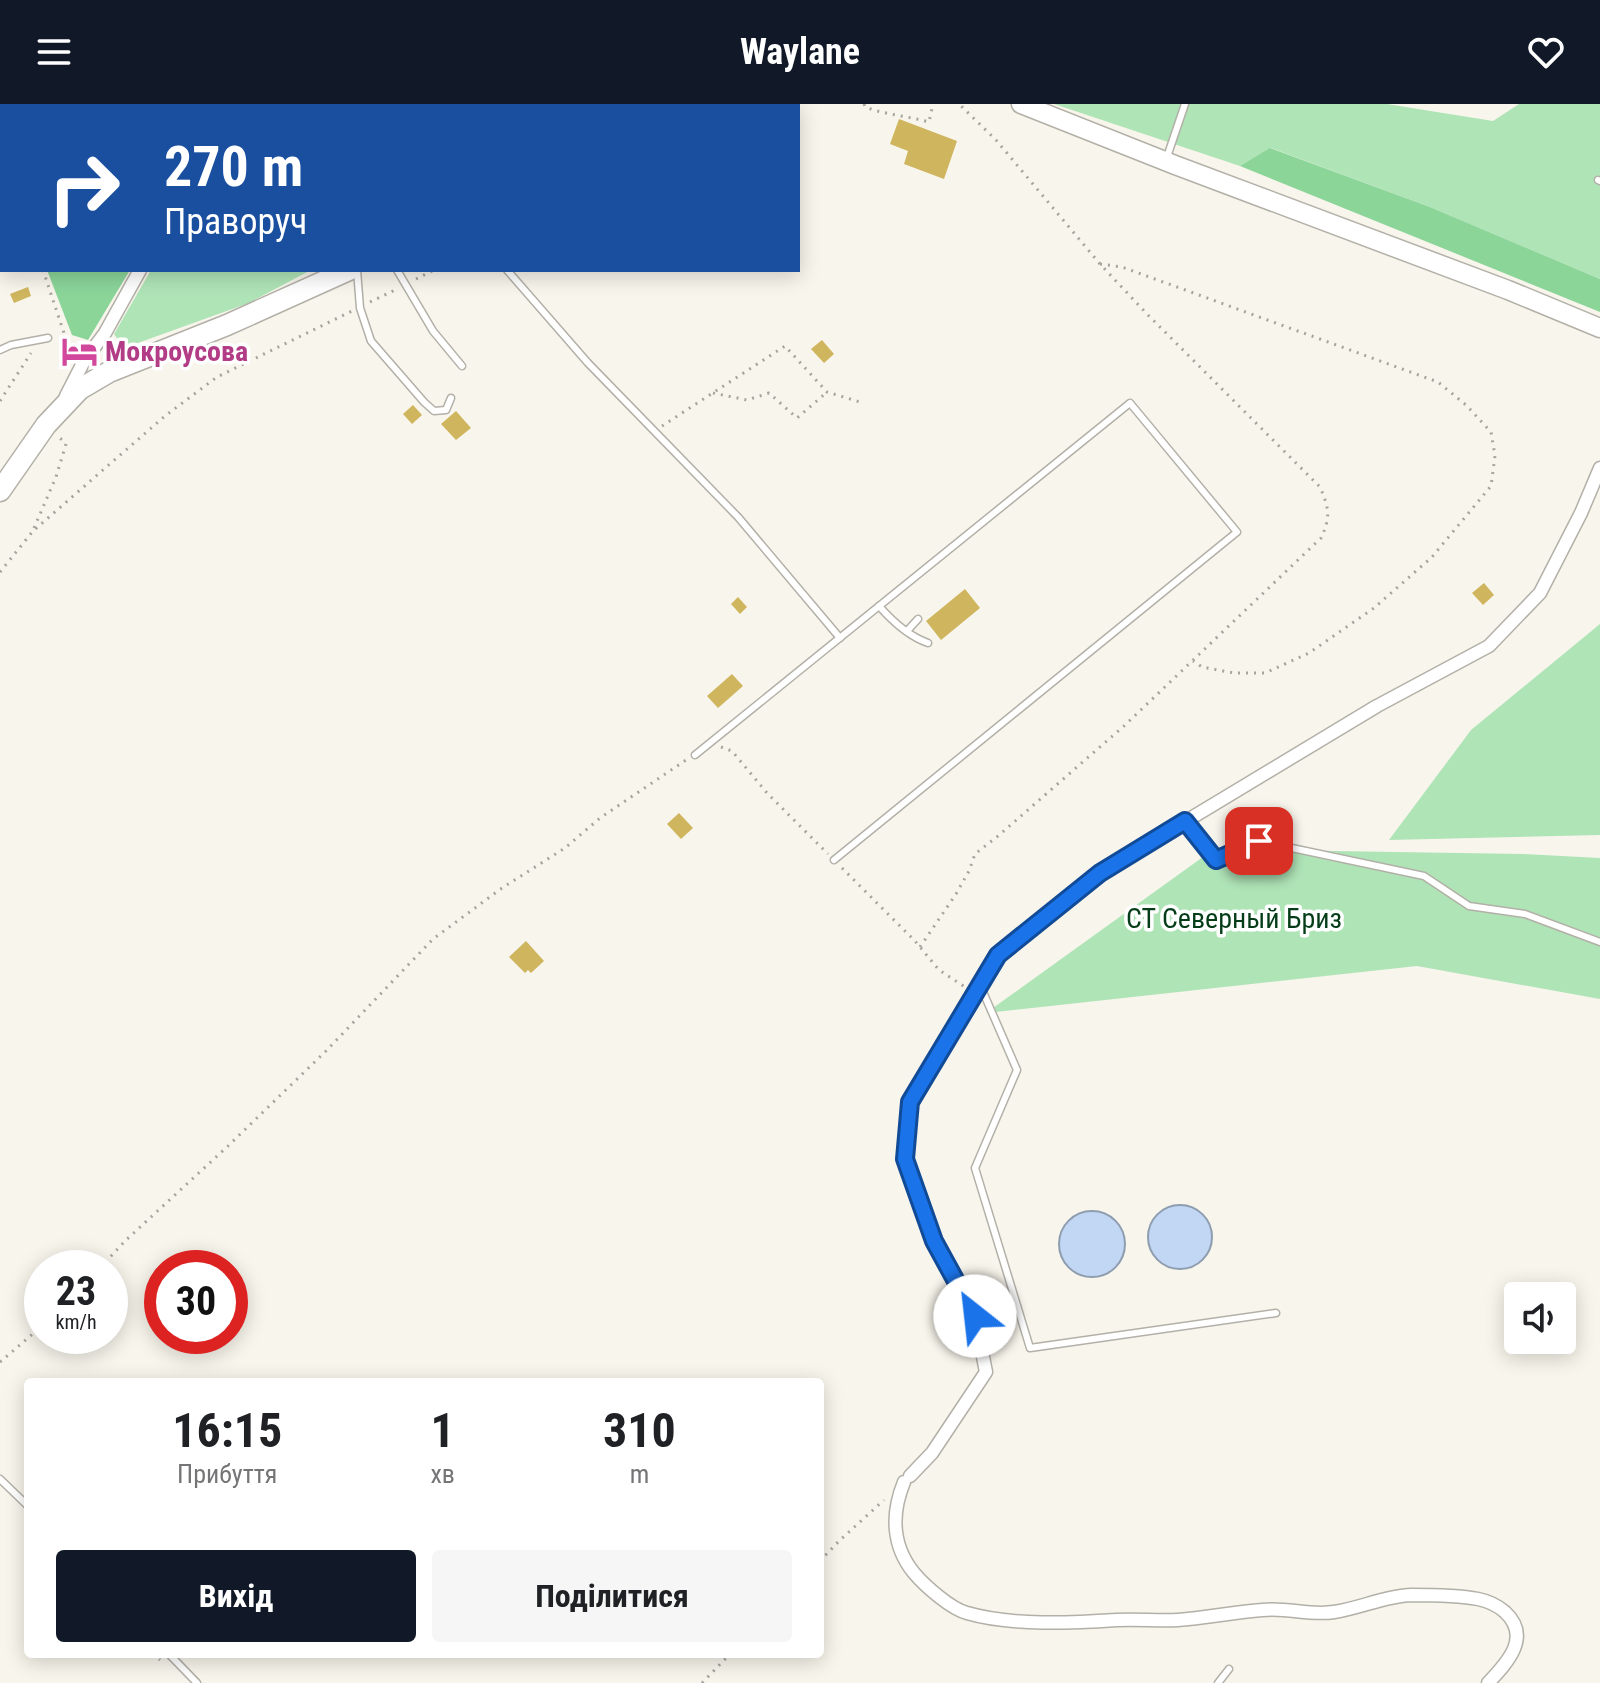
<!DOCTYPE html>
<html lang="uk">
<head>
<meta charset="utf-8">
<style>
	body { margin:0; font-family:"Roboto Condensed",sans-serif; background:#f6f6f6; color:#202124; height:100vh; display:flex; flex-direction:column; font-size:30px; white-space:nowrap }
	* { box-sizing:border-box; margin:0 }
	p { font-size:26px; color:#757577 }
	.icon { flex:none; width:44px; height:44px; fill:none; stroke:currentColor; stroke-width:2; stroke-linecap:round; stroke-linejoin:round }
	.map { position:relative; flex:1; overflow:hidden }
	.panel { position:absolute; left:24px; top:1274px; width:800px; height:280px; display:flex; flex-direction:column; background:#fff; border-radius:8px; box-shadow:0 4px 20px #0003 }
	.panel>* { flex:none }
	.banner { position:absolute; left:0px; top:0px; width:800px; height:168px; box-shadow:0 4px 20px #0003; background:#1a4fa0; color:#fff; overflow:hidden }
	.tools { position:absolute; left:1504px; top:1178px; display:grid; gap:16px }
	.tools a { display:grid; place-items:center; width:72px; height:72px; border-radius:8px; background:#fff; box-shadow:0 4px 20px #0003; font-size:40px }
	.speed { position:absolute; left:24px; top:1146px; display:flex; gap:16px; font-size:40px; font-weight:700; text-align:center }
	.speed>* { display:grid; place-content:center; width:104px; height:104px; border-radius:50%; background:#fff; box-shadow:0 4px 20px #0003; line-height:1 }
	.speed small { font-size:20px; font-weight:400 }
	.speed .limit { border:12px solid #d22; background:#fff; color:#111 }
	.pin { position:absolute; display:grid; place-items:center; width:68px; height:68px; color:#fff; margin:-34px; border-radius:16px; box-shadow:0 4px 12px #0006 }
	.me { position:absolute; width:88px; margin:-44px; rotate:331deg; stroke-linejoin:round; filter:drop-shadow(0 0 6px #0008) }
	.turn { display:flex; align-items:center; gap:28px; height:168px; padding:0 32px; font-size:36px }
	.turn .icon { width:104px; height:104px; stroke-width:2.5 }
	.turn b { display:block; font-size:56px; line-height:68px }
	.eta { display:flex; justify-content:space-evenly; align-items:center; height:136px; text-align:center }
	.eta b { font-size:48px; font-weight:700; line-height:56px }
	.action { display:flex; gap:16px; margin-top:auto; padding:16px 32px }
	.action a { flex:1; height:92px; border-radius:8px; background:#111827; color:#fff; font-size:32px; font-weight:700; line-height:92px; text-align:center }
	.action a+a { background:#f6f6f6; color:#202124 }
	header { display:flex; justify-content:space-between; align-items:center; height:104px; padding:0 32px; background:#111827; color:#fff; font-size:36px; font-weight:700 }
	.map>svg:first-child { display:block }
	.green { fill:#afe4b7 }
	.forest { fill:#8bd599 }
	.water { fill:#c1d7f3; stroke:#8e9db0; stroke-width:2 }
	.building { fill:#cfb55d }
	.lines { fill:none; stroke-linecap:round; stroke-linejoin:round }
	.lane-casing { stroke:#b3b0a8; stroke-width:9 }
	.street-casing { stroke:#b3b0a8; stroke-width:15 }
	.secondary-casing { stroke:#b3b0a8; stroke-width:21 }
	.primary-casing { stroke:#b3b0a8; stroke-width:23 }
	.path { stroke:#a6a49d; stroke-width:3; stroke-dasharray:2 6; stroke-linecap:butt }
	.lane { stroke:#fff; stroke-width:6 }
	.street { stroke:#fff; stroke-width:12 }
	.secondary { stroke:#fff; stroke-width:18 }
	.primary { stroke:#fff; stroke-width:20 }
	.route-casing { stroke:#114b97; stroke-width:20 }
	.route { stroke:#1a73e8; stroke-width:14 }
	.labels { text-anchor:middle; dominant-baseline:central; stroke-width:7; stroke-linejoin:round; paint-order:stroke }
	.hotel-label { font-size:28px; font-weight:bold; fill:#b23c85; stroke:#fff; text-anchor:start }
	.park-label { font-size:28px; fill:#043d18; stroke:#fff }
</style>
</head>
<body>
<header><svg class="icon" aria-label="menu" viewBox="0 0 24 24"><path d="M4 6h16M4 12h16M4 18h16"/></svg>Waylane<svg class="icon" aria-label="heart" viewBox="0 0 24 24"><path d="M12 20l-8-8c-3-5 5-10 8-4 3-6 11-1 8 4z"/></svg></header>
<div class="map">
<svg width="1600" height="1579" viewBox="0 0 1600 1579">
	<rect width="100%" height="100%" fill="#f8f5ec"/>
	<g class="green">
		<path d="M 0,0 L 102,0 L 102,2 L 2,2 L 2,34 L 0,34 Z"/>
		<path d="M 368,0 L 616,0 L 613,2 L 369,2 Z"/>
		<path d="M 1054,0 L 1387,0 L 1493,17 L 1519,0 L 1600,0 L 1600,175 L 1430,103 L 1271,44 L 1240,62 Z"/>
		<path d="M 151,166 L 311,166 L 249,199 L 124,244 L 114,230 Z"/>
		<path d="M 1600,520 L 1600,731 L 1389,736 L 1471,626 Z"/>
		<path d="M 1214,745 L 1523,750 L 1600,754 L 1600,895 L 1417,862 L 986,909 Z"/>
	</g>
	<g class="forest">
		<path d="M 1270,44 L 1430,103 L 1600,175 L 1600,208 L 1240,62 Z"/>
		<path d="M 47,166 L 130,166 L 88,236 L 72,231 Z"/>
	</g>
	<g class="water">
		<circle cx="1180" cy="1133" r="32"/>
		<circle cx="1092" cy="1140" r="33"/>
	</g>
	<g class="building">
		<path d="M 899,15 L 957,37 L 944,75 L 904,60 L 908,47 L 890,40 Z"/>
		<path d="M 28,183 L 31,192 L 14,199 L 10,190 Z"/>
		<path d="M 822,236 L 834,250 L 824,259 L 811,245 Z"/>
		<path d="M 413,301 L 422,311 L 412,320 L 403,310 Z"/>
		<path d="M 456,307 L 471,324 L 456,336 L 441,320 Z"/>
		<path d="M 1484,479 L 1494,491 L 1483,501 L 1472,489 Z"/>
		<path d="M 965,485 L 980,504 L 941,536 L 926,517 Z"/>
		<path d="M 738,493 L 747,503 L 740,510 L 731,500 Z"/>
		<path d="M 732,570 L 743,582 L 718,604 L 707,592 Z"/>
		<path d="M 679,709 L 693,724 L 681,735 L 667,720 Z"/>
		<path d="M 526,837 L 544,857 L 531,869 L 528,866 L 525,869 L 509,853 Z"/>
	</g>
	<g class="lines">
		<defs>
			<g id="lane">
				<path d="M 122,0 L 122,2"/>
				<path d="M 1167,53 L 1185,0"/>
				<path d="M 1598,76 L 1600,77"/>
				<path d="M 357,166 L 360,204 L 371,237 L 424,298 L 434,307 L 446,306 L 451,294"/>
				<path d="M 397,166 L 433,227 L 462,262"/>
				<path d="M 507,166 L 588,259 L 738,413 L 840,534"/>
				<path d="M 0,246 L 11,241 L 48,234"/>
				<path d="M 879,502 C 893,518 908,532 928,539"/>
				<path d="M 907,527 L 918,515"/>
				<path d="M 695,651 L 1130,299 L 1237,428 L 834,756"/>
				<path d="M 1185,717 L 1216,756 L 1259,737 L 1424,772 L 1469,802 L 1525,810 L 1600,838"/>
				<path d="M 980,881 L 1017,966 L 975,1064 L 1030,1244 L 1276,1209"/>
				<path d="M 0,1375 L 28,1402"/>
				<path d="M 169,1550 L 197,1579"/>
				<path d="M 1218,1579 L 1229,1565"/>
			</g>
			<g id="street">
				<path d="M 66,292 L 84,257 L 105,229 L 140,166"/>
				<path d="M 910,1372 L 932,1349 L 986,1268 L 975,1212 L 934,1137 L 905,1055 L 910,998 L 998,851 L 1100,769 L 1377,602 L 1489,542 L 1540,489 L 1581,409 L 1600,364"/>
				<path d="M 904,1378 C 891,1410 892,1442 914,1469 C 925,1482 951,1505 967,1509 C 1012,1522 1071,1519 1117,1516 C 1138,1515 1158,1517 1178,1516 C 1206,1514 1234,1508 1262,1506 C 1287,1503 1310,1512 1334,1508 C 1361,1504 1385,1492 1411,1491 C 1433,1491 1457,1491 1478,1495 C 1488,1497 1497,1501 1505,1508 C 1532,1533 1507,1559 1488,1579"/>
			</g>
			<g id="secondary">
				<path d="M 350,0 L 351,2"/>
				<path d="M 1021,0 L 1175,61 L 1508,186 L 1600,224"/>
			</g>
			<g id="primary">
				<path d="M 634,2 L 636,0"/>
				<path d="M 0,387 L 46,321 L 80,285 L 109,268 L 227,221 L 349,166"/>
			</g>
		</defs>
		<use href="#lane" class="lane-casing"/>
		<use href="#street" class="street-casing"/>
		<use href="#secondary" class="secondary-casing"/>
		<use href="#primary" class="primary-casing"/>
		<g class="path">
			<path d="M 864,0 L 865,3 C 886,11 908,12 929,18 L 933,0"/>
			<path d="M 671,2 L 674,0"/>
			<path d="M 0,60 L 2,64"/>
			<path d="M 1100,160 L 1122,163 L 1438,278 L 1466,301 L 1491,328 L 1495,352 L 1491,382 L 1432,453 L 1374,504 L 1309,549 L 1265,569 L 1234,569 L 1202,563 L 1193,557"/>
			<path d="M 43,166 L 67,238 L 75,247"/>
			<path d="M 416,175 L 434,166"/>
			<path d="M 370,198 L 395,186"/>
			<path d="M 713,289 L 747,296 L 769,289 L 797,314 L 827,288"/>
			<path d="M 0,297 L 31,249"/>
			<path d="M 662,322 L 785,242 L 827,288 L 860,298"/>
			<path d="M 34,424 L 56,373 L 66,340 L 58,332"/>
			<path d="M 0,468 L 33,427 L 165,312 L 217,273 L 352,207"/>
			<path d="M 721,643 L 732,647 L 767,689 L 828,750"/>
			<path d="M 842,764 L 915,837 L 939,866 L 965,883"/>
			<path d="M 920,843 L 956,790 L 969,767 L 975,750 L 998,732 L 1124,622 L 1321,434 C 1331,413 1329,404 1320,383 L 1148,211 L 1100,160 L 996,36 L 959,0"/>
			<path d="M 100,1164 L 125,1137 L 228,1042 L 326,947 L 433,835 L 502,784 L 565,744 L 600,714 L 686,656"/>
			<path d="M 0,1258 L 42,1222"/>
			<path d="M 820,1457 L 839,1437 L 884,1396"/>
			<path d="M 153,1550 L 160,1556"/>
			<path d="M 702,1579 L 730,1550"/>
		</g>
		<use href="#lane" class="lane"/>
		<use href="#street" class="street"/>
		<use href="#secondary" class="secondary"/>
		<use href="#primary" class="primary"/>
	</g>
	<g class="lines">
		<defs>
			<path id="route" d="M 975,1212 L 934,1137 L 905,1055 L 910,998 L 998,851 L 1100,769 L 1185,717 L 1216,756 L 1259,737"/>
		</defs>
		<use href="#route" class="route-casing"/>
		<use href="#route" class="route"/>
	</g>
	<defs>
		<symbol id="hotel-bare" viewBox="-9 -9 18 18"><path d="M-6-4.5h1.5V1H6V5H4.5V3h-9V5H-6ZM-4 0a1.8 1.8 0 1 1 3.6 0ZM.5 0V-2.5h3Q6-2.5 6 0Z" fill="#d1479c" stroke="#fff" stroke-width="2.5" paint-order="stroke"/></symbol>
	</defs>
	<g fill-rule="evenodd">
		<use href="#hotel-bare" x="54" y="222" width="51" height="51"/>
	</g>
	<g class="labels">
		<g class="hotel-label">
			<text x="105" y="247">Мокроусова</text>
		</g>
		<g class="park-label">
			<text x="1234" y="814">СТ Северный Бриз</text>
		</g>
	</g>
</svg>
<div class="tools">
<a><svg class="icon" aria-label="sound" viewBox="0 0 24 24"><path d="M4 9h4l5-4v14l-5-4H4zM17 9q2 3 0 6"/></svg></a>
</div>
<div class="speed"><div>23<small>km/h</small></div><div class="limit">30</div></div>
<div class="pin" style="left:1259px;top:737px;background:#d93025"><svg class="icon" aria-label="arrive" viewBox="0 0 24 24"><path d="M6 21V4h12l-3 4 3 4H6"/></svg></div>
<svg class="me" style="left:975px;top:1212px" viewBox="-20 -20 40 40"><circle r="19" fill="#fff"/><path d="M0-13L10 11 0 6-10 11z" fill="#1a73e8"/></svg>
<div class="banner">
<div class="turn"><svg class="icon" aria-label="right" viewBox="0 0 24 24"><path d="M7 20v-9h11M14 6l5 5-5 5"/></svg><div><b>270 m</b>Праворуч</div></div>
</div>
<section class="panel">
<div class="eta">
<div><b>16:15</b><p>Прибуття</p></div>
<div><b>1</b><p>хв</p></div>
<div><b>310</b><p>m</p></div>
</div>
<div class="action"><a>Вихід</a><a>Поділитися</a></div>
</section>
</div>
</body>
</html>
